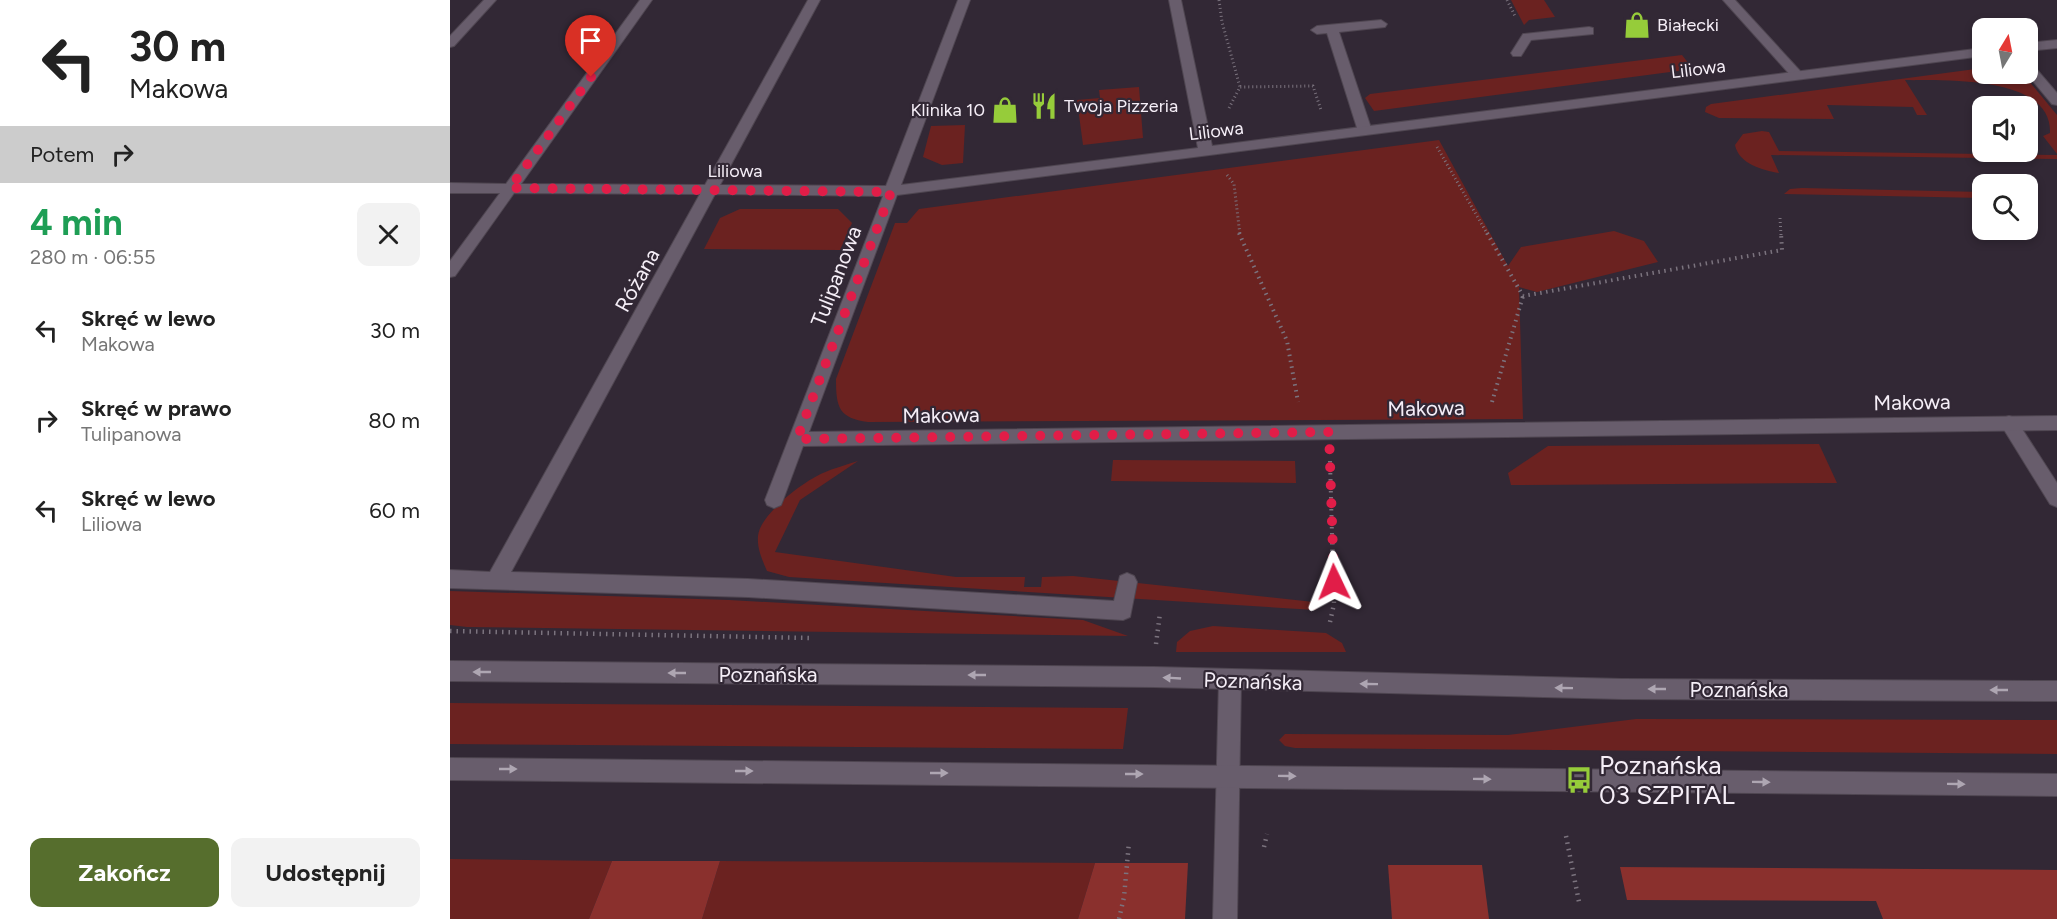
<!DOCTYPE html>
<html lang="pl">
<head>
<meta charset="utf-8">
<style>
	body { margin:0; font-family:Figtree,sans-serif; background:#f2f2f2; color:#222; height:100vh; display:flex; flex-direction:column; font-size:22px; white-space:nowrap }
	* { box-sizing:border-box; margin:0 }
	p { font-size:20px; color:#767676 }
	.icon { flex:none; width:33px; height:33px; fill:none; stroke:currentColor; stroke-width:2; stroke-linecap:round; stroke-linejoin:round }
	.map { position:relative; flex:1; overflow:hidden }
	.details { display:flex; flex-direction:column; background:#fff; width:450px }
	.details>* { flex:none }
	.banner { background:#fff; color:#222; overflow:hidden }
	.needle { width:39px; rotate:10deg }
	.controls { position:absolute; left:1522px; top:18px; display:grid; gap:12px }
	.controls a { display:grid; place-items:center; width:66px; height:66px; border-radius:12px; background:#fff; box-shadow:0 3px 9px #0003; font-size:30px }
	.pin { position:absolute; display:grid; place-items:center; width:51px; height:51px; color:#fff; margin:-62px -26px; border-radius:50% 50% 50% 0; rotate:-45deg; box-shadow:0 0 6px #0007 }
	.pin .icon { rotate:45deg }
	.me { position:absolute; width:66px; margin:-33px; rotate:358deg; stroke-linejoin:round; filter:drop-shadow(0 0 4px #0008) }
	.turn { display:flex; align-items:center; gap:21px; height:126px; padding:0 30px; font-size:27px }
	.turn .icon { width:78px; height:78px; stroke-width:2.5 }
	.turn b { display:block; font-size:42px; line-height:51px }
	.then { display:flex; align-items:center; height:57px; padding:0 30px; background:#0003; gap:12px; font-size:22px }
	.round { display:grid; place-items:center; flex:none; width:63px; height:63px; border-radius:12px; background:#f2f2f2 }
	.headline { display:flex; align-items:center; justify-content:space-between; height:102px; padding:0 30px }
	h1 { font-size:36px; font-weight:700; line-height:45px; color:#1e9e55 }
	.action { display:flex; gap:12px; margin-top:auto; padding:12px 30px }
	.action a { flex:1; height:69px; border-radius:12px; background:#566e2d; color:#fff; font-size:24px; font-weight:700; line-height:69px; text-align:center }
	.action a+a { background:#f2f2f2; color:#222 }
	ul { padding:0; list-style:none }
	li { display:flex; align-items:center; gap:18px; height:90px; padding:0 30px }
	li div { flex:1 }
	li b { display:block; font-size:22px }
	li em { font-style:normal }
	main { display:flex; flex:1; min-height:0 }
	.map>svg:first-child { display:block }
	.green { fill:#6b2220 }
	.forest { fill:#8a302d }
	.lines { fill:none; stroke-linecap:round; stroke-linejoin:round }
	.lane-casing { stroke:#4f4651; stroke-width:2 }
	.street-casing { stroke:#4f4651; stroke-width:2 }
	.secondary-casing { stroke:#4f4651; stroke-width:2 }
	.path-far2 { stroke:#7b737e; stroke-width:3; stroke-dasharray:1 3; stroke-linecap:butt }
	.path-far1 { stroke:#7b737e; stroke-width:4; stroke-dasharray:1.5 4.5; stroke-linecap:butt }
	.path { stroke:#7b737e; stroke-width:4.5; stroke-dasharray:1.5 5; stroke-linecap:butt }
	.lane { fill:#685d6c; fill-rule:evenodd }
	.street { fill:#685d6c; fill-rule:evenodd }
	.secondary { fill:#685d6c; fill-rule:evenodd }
	.oneway { fill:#aea6b2 }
	.route { stroke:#e11d48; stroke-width:10; stroke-dasharray:0 18 }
	.labels { text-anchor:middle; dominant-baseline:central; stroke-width:4.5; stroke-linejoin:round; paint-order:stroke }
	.far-poi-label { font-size:18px; fill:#f5eef7; stroke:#322835; text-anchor:start }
	.far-street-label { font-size:18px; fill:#f5eef7; stroke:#322835 }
	.street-label { font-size:21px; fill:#f5eef7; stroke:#322835 }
	.near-poi-label { font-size:26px; fill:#f5eef7; stroke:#322835; text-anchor:start }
</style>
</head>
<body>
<main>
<section class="details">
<div class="banner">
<div class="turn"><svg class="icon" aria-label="left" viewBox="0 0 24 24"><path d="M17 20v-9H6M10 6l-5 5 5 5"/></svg><div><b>30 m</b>Makowa</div></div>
<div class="then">Potem<svg class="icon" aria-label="right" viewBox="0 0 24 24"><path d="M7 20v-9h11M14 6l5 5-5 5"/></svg></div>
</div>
<div class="headline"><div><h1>4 min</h1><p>280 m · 06:55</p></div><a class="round"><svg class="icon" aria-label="close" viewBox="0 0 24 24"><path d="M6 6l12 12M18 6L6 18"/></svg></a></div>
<ul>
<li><svg class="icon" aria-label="left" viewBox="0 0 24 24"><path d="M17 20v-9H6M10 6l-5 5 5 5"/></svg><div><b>Skręć w lewo</b><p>Makowa</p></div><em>30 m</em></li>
<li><svg class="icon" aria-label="right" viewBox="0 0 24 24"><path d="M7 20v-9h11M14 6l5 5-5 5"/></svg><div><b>Skręć w prawo</b><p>Tulipanowa</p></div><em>80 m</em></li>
<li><svg class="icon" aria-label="left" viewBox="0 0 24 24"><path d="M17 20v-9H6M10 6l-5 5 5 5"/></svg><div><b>Skręć w lewo</b><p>Liliowa</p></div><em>60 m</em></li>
</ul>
<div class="action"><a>Zakończ</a><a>Udostępnij</a></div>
</section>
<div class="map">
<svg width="1607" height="919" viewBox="0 0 1607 919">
	<rect width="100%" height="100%" fill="#322835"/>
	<g class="green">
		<path d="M 1061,0 L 1094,0 L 1105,17 L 1079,20 L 1074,25 Z"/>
		<path d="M 1232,55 L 1243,69 L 924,111 L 915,98 L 920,94 Z"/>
		<path d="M 1533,68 L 1533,74 L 1573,74 L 1607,115 L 1607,154 L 1593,136 L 1600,133 C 1602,74 1492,81 1455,80 L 1477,115 L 1467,115 L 1463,107 L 1377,105 L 1384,119 L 1269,118 L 1255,112 L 1256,107 L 1261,104 Z"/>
		<path d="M 689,87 L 693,138 L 633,145 L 627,100 L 650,98 L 649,90 Z"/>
		<path d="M 515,125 L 513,163 L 492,165 L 473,157 L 481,126 Z"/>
		<path d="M 1312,131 L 1319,132 L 1329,151 L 1607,155 L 1607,159 L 1321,155 L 1329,173 C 1312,170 1289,164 1285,145 L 1293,134 Z"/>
		<path d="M 989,140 L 1058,266 L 1071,247 L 1164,231 L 1194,241 L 1208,262 L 1087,292 L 1069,287 L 1073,419 L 418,422 C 389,418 386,408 386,379 L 445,223 L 457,223 L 469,209 Z"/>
		<path d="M 1352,188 L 1533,192 L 1533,198 L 1334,194 L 1340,189 Z"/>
		<path d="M 290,209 L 388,209 L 402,223 L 390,250 L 254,249 L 270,218 Z"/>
		<path d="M 1369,444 L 1387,483 L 1061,485 L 1058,473 L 1098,446 Z"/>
		<path d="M 663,460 L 845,461 L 846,483 L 661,481 Z"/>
		<path d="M 408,461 L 350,500 L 325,552 L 506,577 L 575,577 L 574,587 L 591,587 L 592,577 L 623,576 L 873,603 L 865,610 L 339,577 L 317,571 C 312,559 307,549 308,536 C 310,514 354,481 373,473 C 384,468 396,465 408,461 Z"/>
		<path d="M 0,591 L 279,600 L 633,620 L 678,636 L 17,627 L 0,625 Z"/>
		<path d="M 763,626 L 876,633 L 892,643 L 896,652 L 726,652 L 727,642 L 740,631 Z"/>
		<path d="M 0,703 L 678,708 L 673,749 L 0,744 Z"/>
		<path d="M 1186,719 L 1607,720 L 1607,754 L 845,748 L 835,746 L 829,740 L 835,734 L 1058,735 Z"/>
		<path d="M 0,859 L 162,861 L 139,919 L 0,919 Z"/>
		<path d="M 270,861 L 645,863 L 628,919 L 252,919 Z"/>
	</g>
	<g class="forest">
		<path d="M 162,861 L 270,861 L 252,919 L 139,919 Z"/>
		<path d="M 645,863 L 738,863 L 735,919 L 628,919 Z"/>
		<path d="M 938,865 L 1032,865 L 1039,919 L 942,919 Z"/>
		<path d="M 1170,867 L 1607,870 L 1607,919 L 1433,919 L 1426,901 L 1177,900 Z"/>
	</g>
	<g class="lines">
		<defs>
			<g id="lane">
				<path d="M 1273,0 L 1285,0 L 1351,72 L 1351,78 L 1343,78 Z"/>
				<path d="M 931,20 L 937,24 L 935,27 L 889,32 L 922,131 L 915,135 L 908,131 L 877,33 L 867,34 L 861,30 L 867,26 Z"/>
				<path d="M 1139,27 L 1143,28 L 1143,34 L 1081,40 L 1071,56 L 1063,56 L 1061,53 L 1073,34 Z"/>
				<path d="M 1559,416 L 1565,418 L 1607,483 L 1607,507 L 1600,504 L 1553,428 L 1550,423 L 1553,418 Z"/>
			</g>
			<g id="street">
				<path d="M 34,0 L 46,0 L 4,46 L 0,47 L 0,36 Z"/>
				<path d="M 190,0 L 202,0 L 71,184 L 255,185 L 358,0 L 370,0 L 270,185 L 436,186 L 508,0 L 520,0 L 451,185 L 748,148 L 719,0 L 731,0 L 762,146 L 1533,48 L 1533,56 L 447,195 L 359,432 L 1607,416 L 1607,430 L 353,446 L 333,500 L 331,505 L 324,508 L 317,505 L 315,500 L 433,196 L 265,194 L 61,572 L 298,579 L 664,601 L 670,576 L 677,573 L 684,576 L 687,582 L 680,617 L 673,620 L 298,597 L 0,588 L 0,570 L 40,572 L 250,194 L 64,193 L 5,276 L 0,277 L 0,261 L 50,193 L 0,193 L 0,183 L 56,184 Z"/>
				<path d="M 1607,40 L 1607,48 L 1578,51 L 1578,43 Z"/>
				<path d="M 1578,63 L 1582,64 L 1607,93 L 1607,105 L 1602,104 L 1577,74 Z"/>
				<path d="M 780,671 L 787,674 L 791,681 L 787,919 L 763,919 L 769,681 L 773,674 Z"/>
			</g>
			<g id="secondary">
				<path d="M 0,661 L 704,667 L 1172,679 L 1607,681 L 1607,701 L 1172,699 L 704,687 L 0,681 Z"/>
				<path d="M 0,758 L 1607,774 L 1607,796 L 0,780 Z"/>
			</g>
		</defs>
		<use href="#lane" class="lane-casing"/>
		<use href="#street" class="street-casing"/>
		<use href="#secondary" class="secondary-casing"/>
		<g class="path-far2">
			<path d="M 769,0 L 772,22 L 790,87"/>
			<path d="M 1057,0 L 1065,16"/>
			<path d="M 779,108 L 790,87 L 863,86 L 871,110"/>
			<path d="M 987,147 L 1038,235"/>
			<path d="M 777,175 L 784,184 L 790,235"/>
			<path d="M 1330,218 L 1331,235"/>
		</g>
		<g class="path-far1">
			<path d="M 789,233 L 837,341 L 848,402"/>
			<path d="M 1037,233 L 1073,296 L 1332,250 L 1331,233"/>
			<path d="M 1042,402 L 1073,296"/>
			<path d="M 880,461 L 882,535"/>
		</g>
		<g class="path">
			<path d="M 880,622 L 884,604 L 882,533"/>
			<path d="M 0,631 L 360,638"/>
			<path d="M 706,644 L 710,613"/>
			<path d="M 1116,836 L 1129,902"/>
			<path d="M 814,847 L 817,834"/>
			<path d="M 669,919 L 674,897 L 679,842"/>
		</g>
		<use href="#lane" class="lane"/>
		<use href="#street" class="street"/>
		<use href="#secondary" class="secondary"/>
	</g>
	<defs><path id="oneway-solid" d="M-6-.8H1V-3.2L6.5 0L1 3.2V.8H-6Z" transform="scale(1.5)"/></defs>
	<g class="oneway">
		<use href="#oneway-solid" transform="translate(32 672) rotate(-180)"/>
		<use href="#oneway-solid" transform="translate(227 673) rotate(-180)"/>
		<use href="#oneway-solid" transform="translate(527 675) rotate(-180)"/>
		<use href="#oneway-solid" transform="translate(722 678) rotate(-177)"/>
		<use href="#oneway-solid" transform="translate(919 684) rotate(-179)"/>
		<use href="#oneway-solid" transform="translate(1114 688) rotate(-179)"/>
		<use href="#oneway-solid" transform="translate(1207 689) rotate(-180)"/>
		<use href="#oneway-solid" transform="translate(1549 690) rotate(-180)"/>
		<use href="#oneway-solid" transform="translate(58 769)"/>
		<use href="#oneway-solid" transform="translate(294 771)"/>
		<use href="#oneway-solid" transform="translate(489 773)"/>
		<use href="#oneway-solid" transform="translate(684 774)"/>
		<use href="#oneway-solid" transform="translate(837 776) rotate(1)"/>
		<use href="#oneway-solid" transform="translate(1032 779) rotate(1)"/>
		<use href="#oneway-solid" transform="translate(1311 782) rotate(1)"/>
		<use href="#oneway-solid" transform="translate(1506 784) rotate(1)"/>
	</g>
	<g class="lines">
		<path class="route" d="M 141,77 L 60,188 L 441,192 L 347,439 L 879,432 L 884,582"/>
	</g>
	<defs>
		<symbol id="shop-bare" viewBox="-9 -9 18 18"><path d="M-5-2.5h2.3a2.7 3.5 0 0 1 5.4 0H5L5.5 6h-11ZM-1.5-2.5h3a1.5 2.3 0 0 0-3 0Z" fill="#96cc3a" stroke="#322835" stroke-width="2.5" paint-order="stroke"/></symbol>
		<symbol id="restaurant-bare" viewBox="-9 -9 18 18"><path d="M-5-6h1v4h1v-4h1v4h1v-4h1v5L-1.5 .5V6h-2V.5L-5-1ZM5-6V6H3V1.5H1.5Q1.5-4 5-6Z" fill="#96cc3a" stroke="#322835" stroke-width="2.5" paint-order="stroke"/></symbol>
		<symbol id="bus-bare" viewBox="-9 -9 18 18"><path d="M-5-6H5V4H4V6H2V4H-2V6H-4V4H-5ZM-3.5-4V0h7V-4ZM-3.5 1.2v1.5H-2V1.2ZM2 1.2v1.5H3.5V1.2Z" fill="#96cc3a" stroke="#322835" stroke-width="2.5" paint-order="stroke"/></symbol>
	</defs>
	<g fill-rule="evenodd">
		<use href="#shop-bare" x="1168" y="6" width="38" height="38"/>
		<use href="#restaurant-bare" x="575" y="87" width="38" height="38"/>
		<use href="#shop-bare" x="536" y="91" width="38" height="38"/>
		<use href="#bus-bare" x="1110" y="761" width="38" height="38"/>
	</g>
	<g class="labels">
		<g class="far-poi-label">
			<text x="1207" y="25">Białecki</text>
			<text x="614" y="106">Twoja Pizzeria</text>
			<text x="535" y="110" text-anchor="end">Klinika 10</text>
		</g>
		<g class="far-street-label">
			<text transform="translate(1248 69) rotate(-7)">Liliowa</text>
			<text transform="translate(766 131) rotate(-7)">Liliowa</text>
			<text x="285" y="171">Liliowa</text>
		</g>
		<g class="street-label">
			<text transform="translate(386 276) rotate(-69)">Tulipanowa</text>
			<text transform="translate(187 280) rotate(-61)">Różana</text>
			<text transform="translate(1462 402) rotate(-1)">Makowa</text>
			<text transform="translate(976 408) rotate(-1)">Makowa</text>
			<text transform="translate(491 415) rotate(-1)">Makowa</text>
			<text x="318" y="674">Poznańska</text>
			<text transform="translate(803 681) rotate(2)">Poznańska</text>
			<text x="1289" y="689">Poznańska</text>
		</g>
		<g class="near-poi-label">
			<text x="1149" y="765">Poznańska<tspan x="1149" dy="30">03 SZPITAL</tspan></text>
		</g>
	</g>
</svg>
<div class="controls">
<a><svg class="needle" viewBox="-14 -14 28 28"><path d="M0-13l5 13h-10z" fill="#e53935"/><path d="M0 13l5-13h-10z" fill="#767676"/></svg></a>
<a><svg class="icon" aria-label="sound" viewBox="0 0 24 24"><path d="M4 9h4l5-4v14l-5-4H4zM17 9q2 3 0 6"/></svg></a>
<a><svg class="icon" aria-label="search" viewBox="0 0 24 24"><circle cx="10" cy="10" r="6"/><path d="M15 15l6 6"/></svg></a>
</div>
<div class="pin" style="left:141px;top:77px;background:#d93025"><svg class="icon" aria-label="arrive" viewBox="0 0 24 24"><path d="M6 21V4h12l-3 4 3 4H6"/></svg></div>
<svg class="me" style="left:884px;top:582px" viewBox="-20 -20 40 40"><path d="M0-17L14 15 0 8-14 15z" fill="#e11d48" stroke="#fff" stroke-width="4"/></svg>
</div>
</main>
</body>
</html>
